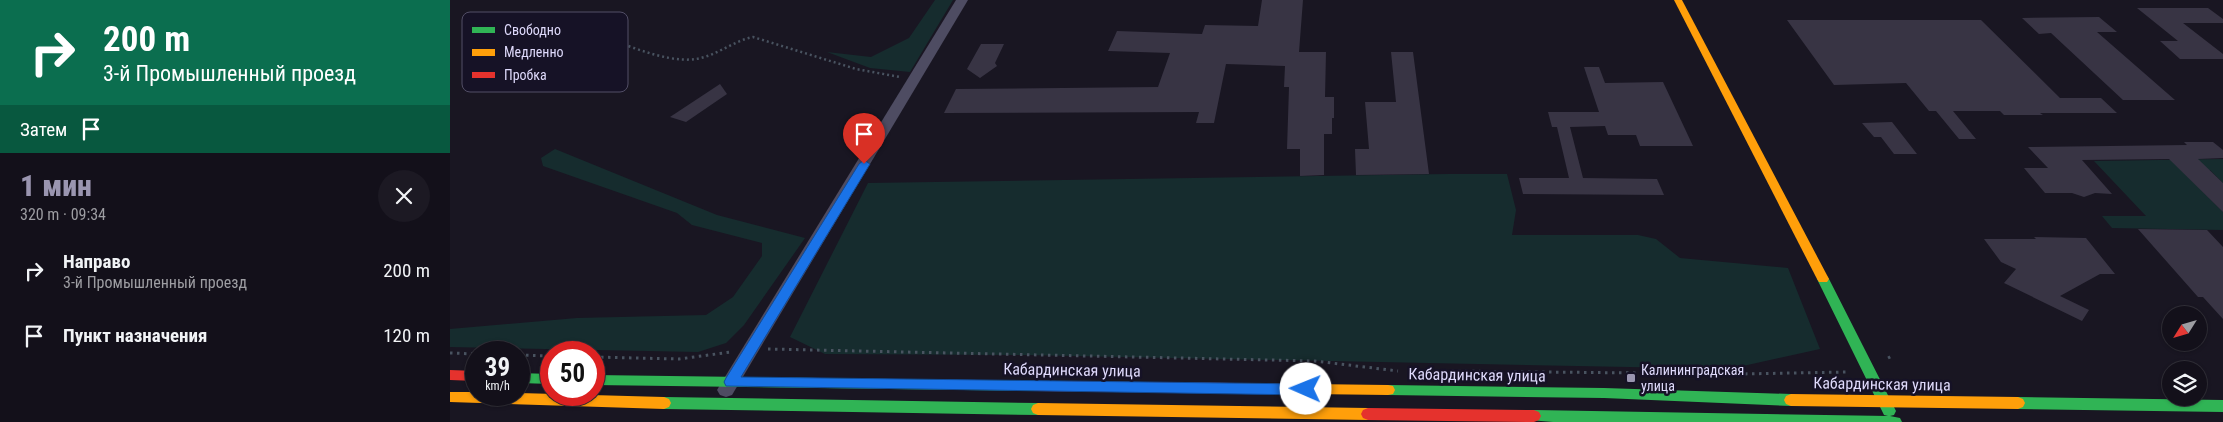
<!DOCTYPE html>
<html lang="ru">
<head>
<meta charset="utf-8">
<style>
	body { margin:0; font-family:"Roboto Condensed",sans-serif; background:#1c1923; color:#f1f3f6; height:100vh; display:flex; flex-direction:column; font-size:19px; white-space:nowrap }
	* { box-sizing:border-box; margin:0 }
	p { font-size:16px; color:#9d9da2 }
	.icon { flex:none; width:28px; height:28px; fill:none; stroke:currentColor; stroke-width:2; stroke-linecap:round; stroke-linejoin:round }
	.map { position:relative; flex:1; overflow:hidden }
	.details { display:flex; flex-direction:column; background:#13101a; width:450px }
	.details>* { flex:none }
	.top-card { background:#0b6e4f; color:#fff; overflow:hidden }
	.needle { width:32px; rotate:233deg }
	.fabs { position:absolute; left:1712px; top:306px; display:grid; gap:10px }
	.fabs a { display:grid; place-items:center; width:45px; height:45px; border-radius:50%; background:#13101a; box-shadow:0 1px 4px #0004,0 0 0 1px #323039; font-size:25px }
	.speed { position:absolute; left:15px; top:341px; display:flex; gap:10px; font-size:25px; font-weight:700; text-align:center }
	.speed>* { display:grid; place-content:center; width:65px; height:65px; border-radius:50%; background:#13101a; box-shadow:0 1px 4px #0004,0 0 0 1px #323039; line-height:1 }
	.speed small { font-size:12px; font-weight:400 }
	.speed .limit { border:8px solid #d22; background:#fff; color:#111 }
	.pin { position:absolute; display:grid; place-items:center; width:42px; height:42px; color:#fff; margin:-51px -21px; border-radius:50% 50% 50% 0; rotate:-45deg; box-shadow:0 0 5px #0007 }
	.pin .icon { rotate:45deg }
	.me { position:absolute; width:55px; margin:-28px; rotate:271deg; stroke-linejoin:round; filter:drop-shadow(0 0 4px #0008) }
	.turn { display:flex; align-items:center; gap:18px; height:105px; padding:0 20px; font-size:22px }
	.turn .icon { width:65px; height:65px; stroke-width:2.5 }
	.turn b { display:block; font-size:35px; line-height:42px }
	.then { display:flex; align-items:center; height:48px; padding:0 20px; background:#0003; gap:10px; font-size:19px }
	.round { display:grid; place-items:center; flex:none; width:52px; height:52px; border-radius:26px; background:#1c1923 }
	.headline { display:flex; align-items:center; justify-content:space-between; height:85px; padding:0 20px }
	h1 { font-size:30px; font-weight:800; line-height:38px; color:#9a95b0 }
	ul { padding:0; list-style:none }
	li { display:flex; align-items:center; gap:15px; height:65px; padding:0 20px }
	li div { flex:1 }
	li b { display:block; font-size:19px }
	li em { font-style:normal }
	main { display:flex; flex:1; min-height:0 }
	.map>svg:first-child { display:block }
	.green { fill:#162c2e }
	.building { fill:#383444 }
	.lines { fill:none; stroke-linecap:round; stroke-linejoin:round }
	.path-far1 { stroke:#495360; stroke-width:2.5; stroke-dasharray:2 3; stroke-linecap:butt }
	.path { stroke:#495360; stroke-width:3; stroke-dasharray:2.5 4.5; stroke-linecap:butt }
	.street { fill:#4e4c62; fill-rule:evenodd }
	.fast { fill:#30b455; fill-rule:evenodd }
	.slow { fill:#ff9f0a; fill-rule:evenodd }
	.jam { fill:#e5322d; fill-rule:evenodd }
	.route { fill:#1a73e8; stroke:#114b97 }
	.poi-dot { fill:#9a95b0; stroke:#161226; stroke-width:2 }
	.labels { text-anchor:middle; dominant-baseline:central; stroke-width:5; stroke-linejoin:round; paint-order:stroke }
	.poi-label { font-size:14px; fill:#dfdafc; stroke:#161226; text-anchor:start }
	.near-street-label { font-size:16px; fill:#dfdafc; stroke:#161226 }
	.key { fill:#161226; stroke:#524e66; stroke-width:1 }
	.key-label { font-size:14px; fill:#dfdafc }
</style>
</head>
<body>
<main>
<section class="details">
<div class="top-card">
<div class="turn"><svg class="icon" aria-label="right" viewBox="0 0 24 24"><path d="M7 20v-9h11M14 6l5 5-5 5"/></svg><div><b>200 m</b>3-й Промышленный проезд</div></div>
<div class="then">Затем<svg class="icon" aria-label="arrive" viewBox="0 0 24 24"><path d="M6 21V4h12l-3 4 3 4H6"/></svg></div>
</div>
<div class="headline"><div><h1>1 мин</h1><p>320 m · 09:34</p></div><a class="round"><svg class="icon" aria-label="close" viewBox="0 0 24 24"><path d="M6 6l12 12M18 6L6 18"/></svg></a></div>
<ul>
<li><svg class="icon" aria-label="right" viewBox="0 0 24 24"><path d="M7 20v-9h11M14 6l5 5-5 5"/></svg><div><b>Направо</b><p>3-й Промышленный проезд</p></div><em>200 m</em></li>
<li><svg class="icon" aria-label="arrive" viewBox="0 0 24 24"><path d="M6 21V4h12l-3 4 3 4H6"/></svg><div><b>Пункт назначения</b></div><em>120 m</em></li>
</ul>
</section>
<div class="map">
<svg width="1773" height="422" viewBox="0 0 1773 422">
	<rect width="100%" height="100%" fill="#191622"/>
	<g class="green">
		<path d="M 485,0 L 503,0 L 460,72 L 420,68 L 377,52 L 421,57 L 459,38 Z"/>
		<path d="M 105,149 L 267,215 L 355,238 L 294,325 L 276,343 L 248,352 L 0,347 L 0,329 L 127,318 L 256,315 L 283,297 L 312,256 L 312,243 L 242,225 L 227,213 L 93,166 L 91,158 Z"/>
		<path d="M 1773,159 L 1773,183 L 1760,170 L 1731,170 L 1773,212 L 1773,230 L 1662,228 L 1652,216 L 1696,216 L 1644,161 Z"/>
		<path d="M 998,174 L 1057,174 L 1066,210 L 1062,235 L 1188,235 L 1206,239 L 1230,258 L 1338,268 L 1370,349 L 1293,366 L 1231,368 L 575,355 L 375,354 L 340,337 L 418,183 Z"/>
	</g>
	<g class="building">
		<path d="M 812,0 L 853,0 L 849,52 L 876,52 L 875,97 L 884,97 L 884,118 L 882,118 L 882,134 L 874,134 L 874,175 L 850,176 L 850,149 L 837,149 L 839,87 L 834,87 L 835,66 L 776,64 L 764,123 L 746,123 L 749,112 L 494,113 L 506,89 L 708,87 L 720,53 L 658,51 L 667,31 L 752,34 L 755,25 L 808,26 Z"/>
		<path d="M 1687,8 L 1758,8 L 1773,19 L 1773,23 L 1733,23 L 1773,54 L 1773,59 L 1730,59 L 1710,41 L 1728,41 Z"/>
		<path d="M 1649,17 L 1667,32 L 1647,32 L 1725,100 L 1673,100 L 1601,33 L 1589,34 L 1572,18 Z"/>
		<path d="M 1337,20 L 1531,20 L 1610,98 L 1651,98 L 1667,113 L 1590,113 L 1593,115 L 1554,115 L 1550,111 L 1503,111 L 1526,139 L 1509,139 L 1486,111 L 1479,111 L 1456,83 L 1384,85 Z"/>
		<path d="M 531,44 L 554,44 L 545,63 L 547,66 L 530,78 L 517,69 Z"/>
		<path d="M 941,52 L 963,52 L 979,174 L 906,175 L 905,149 L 919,149 L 915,102 L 946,102 Z"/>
		<path d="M 1134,67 L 1149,67 L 1155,83 L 1213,82 L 1243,146 L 1190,146 L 1186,135 L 1158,135 L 1155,126 L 1120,127 L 1133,178 L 1207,179 L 1214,195 L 1073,194 L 1069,178 L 1119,178 L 1107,127 L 1102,127 L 1098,112 L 1149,112 Z"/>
		<path d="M 270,84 L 277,94 L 236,122 L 220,117 Z"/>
		<path d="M 1442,122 L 1467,154 L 1444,154 L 1431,137 L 1424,137 L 1412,123 Z"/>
		<path d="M 1734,142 L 1763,142 L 1773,150 L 1773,158 L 1748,159 L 1773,183 L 1773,212 L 1719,159 L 1632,160 L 1662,194 L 1645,193 L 1634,197 L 1622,193 L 1595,193 L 1574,168 L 1598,168 L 1578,147 L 1737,145 Z"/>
		<path d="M 1688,229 L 1757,230 L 1773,247 L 1773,319 L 1753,297 L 1748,297 Z"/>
		<path d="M 1584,237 L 1636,238 L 1665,274 L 1650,274 L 1610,296 L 1639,310 L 1632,321 L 1554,283 L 1566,269 L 1551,262 L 1534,239 L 1586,239 Z"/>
	</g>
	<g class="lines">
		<path class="path-far1" d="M 132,28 C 163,39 213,64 246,59 C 266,56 283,41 303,37 L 406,69 L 450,77"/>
		<g class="path">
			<path d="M 318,349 L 865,361 L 948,371"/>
			<path d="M 0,353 L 26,354"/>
			<path d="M 69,355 L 101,356"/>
			<path d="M 144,357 L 229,359 L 281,352"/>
			<path d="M 1438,358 L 1444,355"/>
			<path d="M 994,371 L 1290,374 L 1396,372"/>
		</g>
		<path class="street" d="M 506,0 L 518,0 L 282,395 L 276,397 L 270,395 L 267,390 L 270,385 Z"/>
		<g class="fast">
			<path d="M 1373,275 L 1377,276 L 1379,279 L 1446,411 L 1444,415 L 1440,416 L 1450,418 L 1452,422 L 1103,422 L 1079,420 L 1077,416 L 1079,412 L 1084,410 L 1438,416 L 1434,415 L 1367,279 L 1369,276 Z"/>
			<path d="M 69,373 L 101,374 L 101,384 L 69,383 Z"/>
			<path d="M 144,375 L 587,381 L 592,382 L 594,386 L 592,390 L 587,391 L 144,385 Z"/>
			<path d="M 938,385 L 1154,388 L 1341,394 L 1346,396 L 1348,400 L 1346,404 L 1341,406 L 1154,398 L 938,395 L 933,394 L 931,390 L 933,386 Z"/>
			<path d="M 214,397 L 588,403 L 593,405 L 595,409 L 593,413 L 588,415 L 214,409 L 209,407 L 207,403 L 209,399 Z"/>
			<path d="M 1568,397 L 1773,400 L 1773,412 L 1568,409 L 1563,407 L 1561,403 L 1563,399 Z"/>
		</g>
		<g class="slow">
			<path d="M 1224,0 L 1232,0 L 1379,279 L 1377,282 L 1369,282 L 1367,279 Z"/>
			<path d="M 786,383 L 938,385 L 943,386 L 945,390 L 943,394 L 938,395 L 786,393 L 781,392 L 779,388 L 781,384 Z"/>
			<path d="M 0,392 L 26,392 L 26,395 L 69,395 L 69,393 L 214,397 L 219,399 L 221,403 L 219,407 L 214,409 L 0,402 Z"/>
			<path d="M 1341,394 L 1568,397 L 1573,399 L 1575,403 L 1573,407 L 1568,409 L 1341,406 L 1336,404 L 1334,400 L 1336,396 Z"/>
			<path d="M 588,403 L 918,408 L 923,410 L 925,414 L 923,418 L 918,420 L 588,415 L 583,413 L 581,409 L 583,405 Z"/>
		</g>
		<g class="jam">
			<path d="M 0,370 L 26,371 L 26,381 L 0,380 Z"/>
			<path d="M 587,381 L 786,383 L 791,384 L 793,388 L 791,392 L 786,393 L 587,391 L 582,390 L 580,386 L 582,382 Z"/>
			<path d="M 918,408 L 1084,410 L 1089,412 L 1091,416 L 1089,420 L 1084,422 L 918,420 L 913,418 L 911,414 L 913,410 Z"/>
		</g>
	</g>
	<path class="route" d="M 414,160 L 420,164 L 291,377 L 856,384 L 861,385 L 863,389 L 861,393 L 856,395 L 276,386 L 274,382 L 276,378 L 409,164 Z"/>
	<rect class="poi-dot" x="1176" y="373" width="10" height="10" rx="2.5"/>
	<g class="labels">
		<g class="poi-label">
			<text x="1191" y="370">Калининградская<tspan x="1191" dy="16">улица</tspan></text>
		</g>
		<g class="near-street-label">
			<text transform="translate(622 370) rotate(1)">Кабардинская улица</text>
			<text transform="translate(1027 375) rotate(1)">Кабардинская улица</text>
			<text transform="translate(1432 384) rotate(1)">Кабардинская улица</text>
		</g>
	</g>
	<rect x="12" y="12" width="166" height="80" rx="8" class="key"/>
	<rect x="22" y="27" width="23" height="6" fill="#30b455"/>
	<rect x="22" y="49" width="23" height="7" fill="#ff9f0a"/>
	<rect x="22" y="72" width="23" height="6" fill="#e5322d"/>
	<g class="key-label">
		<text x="54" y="35">Свободно</text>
		<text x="54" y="57">Медленно</text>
		<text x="54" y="80">Пробка</text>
	</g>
</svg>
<div class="fabs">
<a><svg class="needle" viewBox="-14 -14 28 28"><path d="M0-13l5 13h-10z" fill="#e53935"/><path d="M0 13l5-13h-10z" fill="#9d9da2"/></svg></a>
<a><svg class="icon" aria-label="layers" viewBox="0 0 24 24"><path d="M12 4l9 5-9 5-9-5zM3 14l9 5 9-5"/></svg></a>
</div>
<div class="speed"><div>39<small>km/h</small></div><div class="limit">50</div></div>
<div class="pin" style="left:414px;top:164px;background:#d93025"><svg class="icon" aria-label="arrive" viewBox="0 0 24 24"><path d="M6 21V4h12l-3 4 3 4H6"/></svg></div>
<svg class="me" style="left:856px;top:389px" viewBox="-20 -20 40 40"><circle r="19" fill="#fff"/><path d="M0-13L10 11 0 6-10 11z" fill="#1a73e8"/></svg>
</div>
</main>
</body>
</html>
